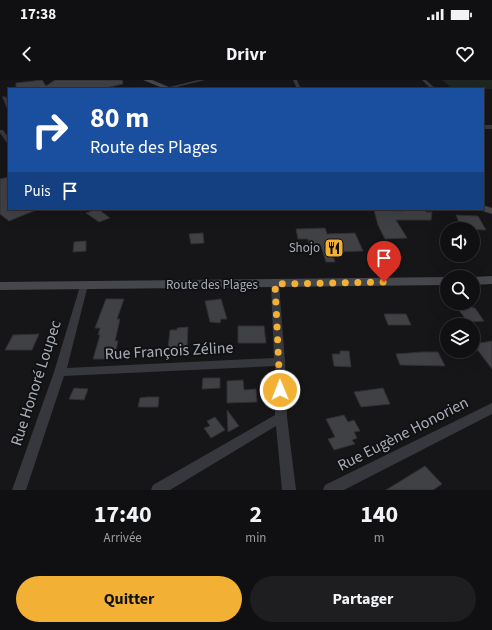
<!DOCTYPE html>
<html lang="fr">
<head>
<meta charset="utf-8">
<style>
	body { margin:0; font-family:"Source Sans 3",sans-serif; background:#1e1e20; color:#f1f3f6; height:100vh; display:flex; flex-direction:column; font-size:15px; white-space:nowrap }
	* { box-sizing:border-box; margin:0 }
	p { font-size:13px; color:#9c9d9f }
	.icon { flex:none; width:22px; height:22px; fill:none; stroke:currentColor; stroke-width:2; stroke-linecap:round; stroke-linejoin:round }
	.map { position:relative; height:410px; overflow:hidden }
	.sheet { display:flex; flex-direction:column; background:#101012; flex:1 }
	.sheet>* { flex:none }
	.guide { position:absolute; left:8px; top:8px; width:476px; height:122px; border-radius:0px; box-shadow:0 4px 16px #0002,0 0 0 1px #303032; background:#1a4fa0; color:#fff; overflow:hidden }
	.buttons { position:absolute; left:440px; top:142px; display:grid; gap:8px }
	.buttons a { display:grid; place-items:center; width:40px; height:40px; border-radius:50%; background:#101012; box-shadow:0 4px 16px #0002,0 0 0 1px #303032; font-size:20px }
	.pin { position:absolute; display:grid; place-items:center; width:34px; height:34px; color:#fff; margin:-41px -17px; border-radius:50% 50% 50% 0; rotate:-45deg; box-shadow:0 0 4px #0007 }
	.pin .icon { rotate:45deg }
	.me { position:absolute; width:44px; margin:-22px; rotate:359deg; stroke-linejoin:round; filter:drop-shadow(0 0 3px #0008) }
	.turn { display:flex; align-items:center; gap:14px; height:84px; padding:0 16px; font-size:18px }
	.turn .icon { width:52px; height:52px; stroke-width:2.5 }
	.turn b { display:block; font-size:28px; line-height:34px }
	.then { display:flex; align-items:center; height:38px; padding:0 16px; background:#0003; gap:8px; font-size:15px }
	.eta { display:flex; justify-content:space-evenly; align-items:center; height:68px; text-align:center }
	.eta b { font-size:24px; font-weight:700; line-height:28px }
	.button { display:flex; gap:8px; margin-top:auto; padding:8px 16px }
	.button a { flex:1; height:46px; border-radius:24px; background:#f2b134; color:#111; font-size:16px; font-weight:700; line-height:46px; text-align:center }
	.button a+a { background:#1e1e20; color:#f1f3f6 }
	.status { display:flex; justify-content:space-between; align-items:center; height:28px; padding:0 20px; background:#101012; direction:ltr }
	.status svg { height:11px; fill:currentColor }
	header { display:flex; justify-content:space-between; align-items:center; height:52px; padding:0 16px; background:#101012; font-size:18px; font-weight:700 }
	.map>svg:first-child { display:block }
	.green { fill:#1e261f }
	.building { fill:#404145; stroke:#303034 }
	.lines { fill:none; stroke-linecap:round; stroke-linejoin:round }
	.street { fill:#37383d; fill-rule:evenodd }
	.secondary { fill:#45474d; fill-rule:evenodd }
	.route { stroke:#f2b134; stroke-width:7; stroke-dasharray:0 12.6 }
	.labels { text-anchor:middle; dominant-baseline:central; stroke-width:4; stroke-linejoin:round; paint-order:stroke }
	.poi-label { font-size:13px; fill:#a8adb8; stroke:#111113; text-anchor:end }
	.street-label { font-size:13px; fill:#a8adb8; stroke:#111113 }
	.near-street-label { font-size:16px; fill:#a8adb8; stroke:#111113 }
</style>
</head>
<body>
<div class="status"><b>17:38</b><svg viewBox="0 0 49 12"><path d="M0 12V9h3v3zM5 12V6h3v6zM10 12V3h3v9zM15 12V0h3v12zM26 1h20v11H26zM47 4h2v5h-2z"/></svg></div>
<header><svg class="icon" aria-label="back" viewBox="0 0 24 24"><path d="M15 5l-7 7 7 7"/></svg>Drivr<svg class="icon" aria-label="heart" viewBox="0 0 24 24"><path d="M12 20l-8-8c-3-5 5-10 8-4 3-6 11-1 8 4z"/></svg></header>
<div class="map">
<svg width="492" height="410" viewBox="0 0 492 410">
	<rect width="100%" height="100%" fill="#161618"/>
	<path class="green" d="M 442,0 L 492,0 L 492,9 L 453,9 Z"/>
	<g class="building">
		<path d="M 42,0 L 46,6 L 55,0 L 122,0 L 123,4 L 101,9 L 16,9 L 16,3 Z"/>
		<path d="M 9,97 L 9,129 L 36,130 L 9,141 L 0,134 L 0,99 Z"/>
		<path d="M 98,129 L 110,138 L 99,142 L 86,133 Z"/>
		<path d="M 404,129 L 425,129 L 426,132 L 432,132 L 431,140 L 396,140 L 407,158 L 385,159 L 378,145 L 374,130 L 405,131 Z"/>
		<path d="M 456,135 L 478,136 L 486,150 L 462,149 Z"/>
		<path d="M 325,148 L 327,154 L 355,153 L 363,171 L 332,172 L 335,182 L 326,182 L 322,169 L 310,169 L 308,159 L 298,159 L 296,149 Z"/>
		<path d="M 203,153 L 204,163 L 191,164 L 189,154 Z"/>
		<path d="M 86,161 L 86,171 L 73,172 L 74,162 Z"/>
		<path d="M 106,219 L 124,219 L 117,239 L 120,239 L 115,261 L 118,261 L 114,279 L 93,279 L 100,255 L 98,255 L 100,248 L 95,248 Z"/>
		<path d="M 221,219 L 227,239 L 221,239 L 220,243 L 210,242 L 205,221 Z"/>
		<path d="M 457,223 L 469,223 L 473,228 L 475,228 L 484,241 L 468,242 L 458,229 L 460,229 Z"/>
		<path d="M 384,234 L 406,234 L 411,245 L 388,245 Z"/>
		<path d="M 238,246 L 264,246 L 266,263 L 238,263 Z"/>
		<path d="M 188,247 L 187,268 L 168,268 L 170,250 L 177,250 L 177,248 Z"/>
		<path d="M 39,254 L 32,270 L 5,270 L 13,255 Z"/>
		<path d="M 492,261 L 492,289 L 473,264 Z"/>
		<path d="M 340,271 L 349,271 L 351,287 L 334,286 L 332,274 L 340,274 Z"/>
		<path d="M 422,272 L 438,272 L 445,286 L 400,285 L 396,274 Z"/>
		<path d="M 203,298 L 220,298 L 220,308 L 202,309 Z"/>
		<path d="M 243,300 L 244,310 L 256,309 L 257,322 L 227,323 L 227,301 Z"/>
		<path d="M 74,308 L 88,309 L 84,320 L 69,319 Z"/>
		<path d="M 383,308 L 390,324 L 361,327 L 354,312 Z"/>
		<path d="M 147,317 L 159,317 L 158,327 L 138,327 L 140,318 Z"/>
		<path d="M 227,330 L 239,346 L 228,352 Z"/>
		<path d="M 344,335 L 348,342 L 354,340 L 360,351 L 354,352 L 357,358 L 352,360 L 355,364 L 334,370 L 328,359 L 335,357 L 326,339 Z"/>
		<path d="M 215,337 L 225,350 L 211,358 L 204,348 L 210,346 L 207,341 Z"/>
		<path d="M 425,386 L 442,404 L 433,410 L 386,410 Z"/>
	</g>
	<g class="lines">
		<g class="street">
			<path d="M 198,0 L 205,0 L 169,9 L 161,9 Z"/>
			<path d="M 293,0 L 297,0 L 301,9 L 297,9 Z"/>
			<path d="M 422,0 L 426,0 L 436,9 L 431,9 Z"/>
			<path d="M 2,16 L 6,17 L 9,23 L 9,30 L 7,29 Z"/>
			<rect x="483" y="45" width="9" height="4"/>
			<path d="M 0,50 L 3,50 L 9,58 L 9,64 L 7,63 L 0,53 Z"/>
			<path d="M 275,201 L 279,204 L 285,282 L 287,337 L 296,410 L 282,410 L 276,346 L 170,410 L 151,410 L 153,405 L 275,335 L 275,286 L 64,296 L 26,410 L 12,410 L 54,292 L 81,203 L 84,202 L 88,205 L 67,288 L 274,278 L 271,204 Z"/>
			<path d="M 492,323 L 492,334 L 344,410 L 323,410 L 325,405 Z"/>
		</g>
		<g class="secondary">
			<path d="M 143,0 L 152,0 L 174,9 L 165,9 Z"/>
			<path d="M 483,125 L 492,128 L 492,134 L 479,130 L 479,129 L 483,129 Z"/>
			<path d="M 492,196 L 492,204 L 473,205 L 473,197 Z"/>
			<path d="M 447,197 L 447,205 L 0,210 L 0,202 Z"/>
		</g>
	</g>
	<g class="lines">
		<path class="route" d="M 280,310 L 275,204 L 384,202"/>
	</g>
	<defs>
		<symbol id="restaurant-square" viewBox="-11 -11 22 22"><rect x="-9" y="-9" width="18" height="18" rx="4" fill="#f2b134" stroke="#111113"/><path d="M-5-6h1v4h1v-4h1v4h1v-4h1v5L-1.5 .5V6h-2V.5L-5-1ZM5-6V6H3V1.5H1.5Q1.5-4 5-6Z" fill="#111"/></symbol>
	</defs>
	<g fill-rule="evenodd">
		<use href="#restaurant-square" x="323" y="157" width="22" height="22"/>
	</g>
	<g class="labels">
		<g class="poi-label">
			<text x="320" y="168">Shojo</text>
		</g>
		<g class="street-label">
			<text x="212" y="205">Route des Plages</text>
		</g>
		<g class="near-street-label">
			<text transform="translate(169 271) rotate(-3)">Rue François Zéline</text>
			<text transform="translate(36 303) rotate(-72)">Rue Honoré Loupec</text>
			<text transform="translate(403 354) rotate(-27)">Rue Eugène Honorien</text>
		</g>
	</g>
</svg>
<div class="buttons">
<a><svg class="icon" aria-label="sound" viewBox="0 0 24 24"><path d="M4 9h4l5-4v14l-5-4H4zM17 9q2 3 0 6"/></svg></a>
<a><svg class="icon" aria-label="search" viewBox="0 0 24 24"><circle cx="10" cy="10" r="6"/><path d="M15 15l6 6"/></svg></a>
<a><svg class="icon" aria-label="layers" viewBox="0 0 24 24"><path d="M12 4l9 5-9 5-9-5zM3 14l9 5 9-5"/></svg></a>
</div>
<div class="pin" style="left:384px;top:202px;background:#d93025"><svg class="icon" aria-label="arrive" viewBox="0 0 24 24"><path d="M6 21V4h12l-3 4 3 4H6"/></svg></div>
<svg class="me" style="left:280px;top:310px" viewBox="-20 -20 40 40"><circle r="17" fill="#f2b134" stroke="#fff" stroke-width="3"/><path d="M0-11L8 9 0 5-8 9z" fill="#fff"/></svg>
<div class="guide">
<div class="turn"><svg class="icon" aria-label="right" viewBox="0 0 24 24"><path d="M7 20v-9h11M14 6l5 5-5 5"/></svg><div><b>80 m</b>Route des Plages</div></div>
<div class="then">Puis<svg class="icon" aria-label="arrive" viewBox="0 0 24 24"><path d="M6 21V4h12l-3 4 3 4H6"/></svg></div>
</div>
</div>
<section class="sheet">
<div class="eta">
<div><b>17:40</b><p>Arrivée</p></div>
<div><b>2</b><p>min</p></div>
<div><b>140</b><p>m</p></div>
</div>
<div class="button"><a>Quitter</a><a>Partager</a></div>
</section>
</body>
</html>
